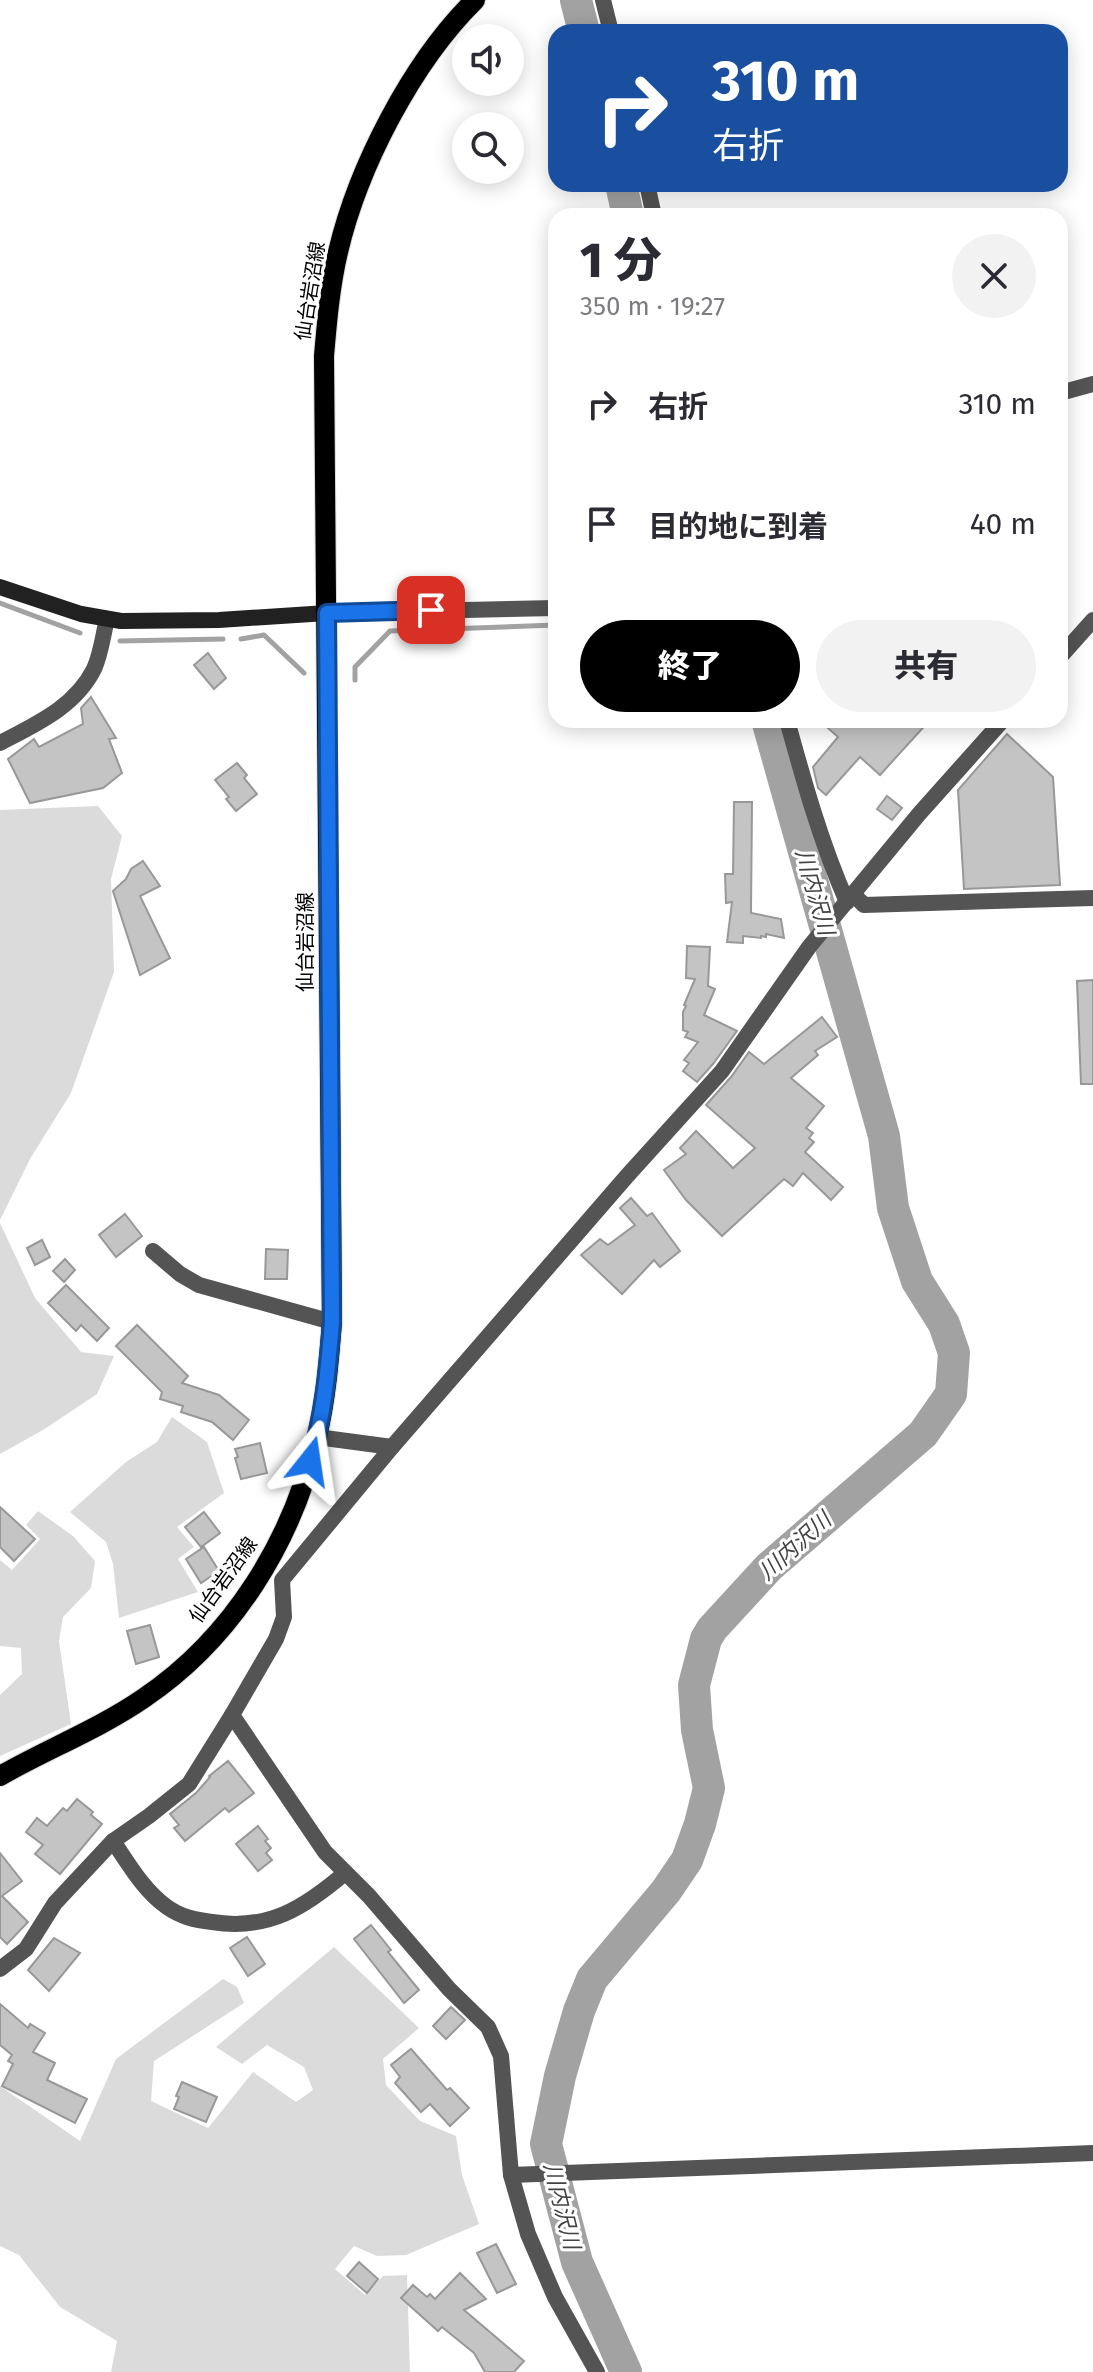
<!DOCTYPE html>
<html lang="ja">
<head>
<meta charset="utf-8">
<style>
	body { margin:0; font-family:"Fira Sans","Noto Sans JP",sans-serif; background:#f2f2f3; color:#2b2b33; height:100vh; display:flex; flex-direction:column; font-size:30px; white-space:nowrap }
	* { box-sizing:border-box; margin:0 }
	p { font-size:26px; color:#7c7c81 }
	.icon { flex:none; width:44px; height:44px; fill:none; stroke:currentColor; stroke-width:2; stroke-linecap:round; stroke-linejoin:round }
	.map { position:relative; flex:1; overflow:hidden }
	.sheet { position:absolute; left:548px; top:208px; width:520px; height:520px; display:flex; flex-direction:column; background:#fff; border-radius:24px; box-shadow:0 4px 20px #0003 }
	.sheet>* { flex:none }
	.hud { position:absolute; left:548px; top:24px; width:520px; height:168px; border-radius:24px; box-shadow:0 4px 20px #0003; background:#1a4fa0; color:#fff; overflow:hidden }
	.buttons { position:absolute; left:452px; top:24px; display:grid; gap:16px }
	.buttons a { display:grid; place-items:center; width:72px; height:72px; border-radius:50%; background:#fff; box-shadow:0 4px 20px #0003; font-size:40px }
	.pin { position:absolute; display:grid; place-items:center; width:68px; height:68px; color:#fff; margin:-34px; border-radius:16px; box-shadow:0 4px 12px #0006 }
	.me { position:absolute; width:88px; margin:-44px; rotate:15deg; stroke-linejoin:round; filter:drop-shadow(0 0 6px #0008) }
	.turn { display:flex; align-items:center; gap:28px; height:168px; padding:0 32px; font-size:36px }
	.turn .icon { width:104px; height:104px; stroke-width:2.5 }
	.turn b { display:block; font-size:56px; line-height:68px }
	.round { display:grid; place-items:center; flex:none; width:84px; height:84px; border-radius:42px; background:#f2f2f3 }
	.head { display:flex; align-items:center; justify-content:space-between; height:136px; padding:0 32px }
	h1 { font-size:48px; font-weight:800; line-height:60px }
	.primary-button { display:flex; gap:16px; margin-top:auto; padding:16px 32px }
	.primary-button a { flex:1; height:92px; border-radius:48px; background:#000; color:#fff; font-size:32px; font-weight:800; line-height:92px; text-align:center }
	.primary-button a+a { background:#f2f2f3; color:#2b2b33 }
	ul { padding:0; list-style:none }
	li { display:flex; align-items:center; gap:24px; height:120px; padding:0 32px }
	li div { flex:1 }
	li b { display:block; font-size:30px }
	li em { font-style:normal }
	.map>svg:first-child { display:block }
	.green { fill:#dbdbdb }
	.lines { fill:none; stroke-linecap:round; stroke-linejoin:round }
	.stream { stroke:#a2a2a2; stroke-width:5 }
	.river { stroke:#a2a2a2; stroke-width:32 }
	.building { fill:#c4c4c4; stroke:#989898; stroke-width:2 }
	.primary-casing { stroke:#dbdbdb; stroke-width:22 }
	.street { stroke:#545454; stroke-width:16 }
	.secondary { stroke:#212121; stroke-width:16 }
	.primary { stroke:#000; stroke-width:20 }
	.route-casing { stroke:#114b97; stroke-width:20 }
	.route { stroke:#1a73e8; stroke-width:14 }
	.labels { text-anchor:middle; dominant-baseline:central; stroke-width:6; stroke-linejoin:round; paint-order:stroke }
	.street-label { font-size:20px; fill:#000; stroke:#fff }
	.water-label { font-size:22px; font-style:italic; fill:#434343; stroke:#fff }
</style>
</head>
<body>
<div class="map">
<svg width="1093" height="2372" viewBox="0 0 1093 2372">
	<rect width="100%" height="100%" fill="#fff"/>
	<g class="green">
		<path d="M 98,806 L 122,836 L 111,879 L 114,972 L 71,1093 L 30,1159 L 0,1220 L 0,810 Z"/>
		<path d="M 0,1223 L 35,1298 L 81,1352 L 114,1356 L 97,1394 L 43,1430 L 0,1454 Z"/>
		<path d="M 172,1417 L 207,1442 L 224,1493 L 177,1527 L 194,1547 L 178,1559 L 198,1592 L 119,1618 L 113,1564 L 106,1542 L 70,1512 L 126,1462 L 157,1442 Z"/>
		<path d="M 38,1511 L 73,1536 L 95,1561 L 91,1588 L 63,1617 L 59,1641 L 71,1724 L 0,1756 L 0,1695 L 22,1674 L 21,1648 L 0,1646 L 0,1560 L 12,1570 L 40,1539 L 26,1525 Z"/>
		<path d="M 334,1947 L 419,2028 L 383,2059 L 386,2085 L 420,2121 L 456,2136 L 462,2175 L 479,2224 L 406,2255 L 377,2256 L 354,2246 L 335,2269 L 365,2295 L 383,2276 L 407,2275 L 410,2372 L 111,2372 L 117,2341 L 60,2307 L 19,2255 L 0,2246 L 0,2086 L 80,2141 L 116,2059 L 223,1979 L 237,1987 L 244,2003 L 154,2061 L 151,2101 L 208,2128 L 253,2072 L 296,2102 L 313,2090 L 304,2067 L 267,2045 L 242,2064 L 216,2047 Z"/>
	</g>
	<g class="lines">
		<g class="stream">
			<path d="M 0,603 L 80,633"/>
			<path d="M 241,639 L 264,635 L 304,673"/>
			<path d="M 120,641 L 223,639"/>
			<path d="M 355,680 L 355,667 L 390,631 L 556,625"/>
		</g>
		<g class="river">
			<path d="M 576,0 L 584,32"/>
			<path d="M 621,184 L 628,216"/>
			<path d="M 626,2372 L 577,2262 L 546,2144 L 560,2076 L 579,2011 L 592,1979 L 666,1891 L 687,1860 L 700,1824 L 709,1788 L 697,1730 L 694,1685 L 706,1639 L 712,1629 L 769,1567 L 923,1434 L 951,1394 L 954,1353 L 944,1324 L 917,1281 L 893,1208 L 884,1136 L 767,720"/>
		</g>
	</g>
	<g class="building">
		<path d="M 208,653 L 226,678 L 214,689 L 194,665 Z"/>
		<path d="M 91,697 L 116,738 L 109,739 L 122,773 L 103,788 L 30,803 L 8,759 L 34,739 L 39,747 L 83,724 L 81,708 Z"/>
		<path d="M 819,720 L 930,720 L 880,775 L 860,757 L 826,795 L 818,788 L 813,767 L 838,737 Z"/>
		<path d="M 1007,734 L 1053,777 L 1060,885 L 964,889 L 958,790 Z"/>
		<path d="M 237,763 L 247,775 L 244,778 L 257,794 L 236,811 L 226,799 L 229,797 L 215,780 Z"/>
		<path d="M 887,796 L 902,808 L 892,820 L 877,809 Z"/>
		<path d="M 734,802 L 752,802 L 751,913 L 781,919 L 784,938 L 766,934 L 766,937 L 761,936 L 761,938 L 743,936 L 743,943 L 727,942 L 732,902 L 726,903 L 725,874 L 733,874 Z"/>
		<path d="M 143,861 L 160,886 L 140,896 L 170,958 L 140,975 L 113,891 L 126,879 L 131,869 Z"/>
		<path d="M 687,946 L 710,947 L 708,986 L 715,989 L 704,1015 L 737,1031 L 713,1064 L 697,1082 L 683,1071 L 689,1063 L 684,1060 L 698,1042 L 685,1037 L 688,1032 L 683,1030 L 683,1012 L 686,1006 L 684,1005 L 695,979 L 686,978 Z"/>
		<path d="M 1093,980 L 1093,1084 L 1081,1084 L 1077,981 Z"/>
		<path d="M 822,1017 L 837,1037 L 815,1051 L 818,1055 L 791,1078 L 824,1106 L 806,1128 L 813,1133 L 809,1138 L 814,1142 L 805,1152 L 843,1187 L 831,1200 L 803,1173 L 793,1186 L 784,1179 L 722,1236 L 686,1200 L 664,1170 L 686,1154 L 680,1148 L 696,1131 L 733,1168 L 755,1148 L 706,1105 L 731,1077 L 749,1052 L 764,1064 Z"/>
		<path d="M 631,1198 L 647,1216 L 652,1213 L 680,1251 L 660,1267 L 654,1260 L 622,1294 L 581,1255 L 600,1239 L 608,1245 L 635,1225 L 620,1208 Z"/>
		<path d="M 125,1214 L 142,1236 L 116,1257 L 99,1235 Z"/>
		<path d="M 42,1240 L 50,1257 L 35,1265 L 27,1248 Z"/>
		<path d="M 266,1249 L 288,1250 L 287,1279 L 265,1279 Z"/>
		<path d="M 65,1259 L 75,1270 L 64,1282 L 53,1271 Z"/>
		<path d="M 66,1285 L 109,1328 L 97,1341 L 81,1325 L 76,1331 L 48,1303 Z"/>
		<path d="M 137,1325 L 188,1376 L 182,1383 L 219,1395 L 249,1420 L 233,1440 L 212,1422 L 181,1412 L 183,1406 L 160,1399 L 162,1392 L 116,1346 Z"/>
		<path d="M 260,1443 L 267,1473 L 241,1479 L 235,1458 L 238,1457 L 235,1449 Z"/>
		<path d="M 0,1507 L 35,1539 L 14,1561 L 0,1547 Z"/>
		<path d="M 204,1512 L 220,1533 L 201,1547 L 185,1527 Z"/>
		<path d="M 204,1547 L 219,1571 L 201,1583 L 186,1559 Z"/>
		<path d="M 150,1625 L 159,1657 L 136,1664 L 127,1631 Z"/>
		<path d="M 228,1761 L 254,1793 L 229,1812 L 225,1808 L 185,1841 L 174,1828 L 179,1825 L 170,1814 L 196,1793 L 210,1777 L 209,1776 Z"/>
		<path d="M 77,1799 L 93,1812 L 91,1815 L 102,1824 L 60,1874 L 35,1854 L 43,1845 L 26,1832 L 37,1818 L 47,1826 L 63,1808 L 67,1811 Z"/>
		<path d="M 258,1826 L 268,1839 L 265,1841 L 271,1848 L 266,1853 L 272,1860 L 258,1871 L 236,1844 Z"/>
		<path d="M 0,1853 L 22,1881 L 2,1896 L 28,1922 L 7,1944 L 0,1937 Z"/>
		<path d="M 371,1925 L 391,1950 L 388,1952 L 419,1990 L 404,2003 L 354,1939 Z"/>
		<path d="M 247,1937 L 265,1964 L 248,1976 L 230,1948 Z"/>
		<path d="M 54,1938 L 80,1953 L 49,1991 L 28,1970 Z"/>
		<path d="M 0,2004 L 28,2028 L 30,2024 L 45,2033 L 33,2052 L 55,2063 L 47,2080 L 87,2099 L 75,2123 L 2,2086 L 13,2064 L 8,2061 L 12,2055 L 0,2045 Z"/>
		<path d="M 451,2007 L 465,2020 L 446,2039 L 433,2026 Z"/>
		<path d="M 411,2049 L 447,2090 L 450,2088 L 469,2108 L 450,2126 L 430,2104 L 421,2112 L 395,2083 L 400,2077 L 391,2065 Z"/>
		<path d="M 182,2082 L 217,2097 L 206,2122 L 174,2109 L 179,2097 L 176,2096 Z"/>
		<path d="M 496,2244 L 516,2284 L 497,2293 L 477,2253 Z"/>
		<path d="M 359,2262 L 378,2279 L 367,2293 L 347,2276 Z"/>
		<path d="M 460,2273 L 486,2299 L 464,2310 L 524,2361 L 514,2372 L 485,2372 L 474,2353 L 442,2327 L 438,2331 L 401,2298 L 413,2285 L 427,2297 L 430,2294 L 435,2299 Z"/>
	</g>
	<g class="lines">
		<defs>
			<path id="primary" d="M 0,1776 C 47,1749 99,1729 144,1698 C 233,1638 293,1540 317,1436 C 326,1399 329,1360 332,1322 L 324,356 C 327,321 330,286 338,252 C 358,167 412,62 475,0"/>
		</defs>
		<use href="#primary" class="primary-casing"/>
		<g class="street">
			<path d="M 603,0 L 611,32"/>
			<path d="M 647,184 L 654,216"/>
			<path d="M 1060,393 L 1093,384"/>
			<path d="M 327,613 L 556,608"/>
			<path d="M 1060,657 L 1093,620"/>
			<path d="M 787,720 C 804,782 821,843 847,902"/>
			<path d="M 0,743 C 36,724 75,707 94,669 C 101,654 103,635 107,619"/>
			<path d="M 853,894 L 864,905 L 1093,898"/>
			<path d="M 153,1251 L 180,1274 L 199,1285 L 332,1322"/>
			<path d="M 317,1437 L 392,1447 L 627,1176 L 722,1071 L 809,947 L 919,814 L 1003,720"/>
			<path d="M 392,1447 L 282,1580 L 284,1617 L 276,1639 L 232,1715 L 325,1852 L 369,1896 L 449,1989 L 488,2027 L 501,2056 L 511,2175 L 528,2234 L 555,2297 L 597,2372"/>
			<path d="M 113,1841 C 128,1863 144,1891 167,1907 C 181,1917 195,1920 212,1922 C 268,1931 304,1908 345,1873"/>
			<path d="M 0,1969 L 26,1949 L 55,1903 L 113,1841 L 149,1816 L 189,1784 L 232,1715"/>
			<path d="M 511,2175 L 1093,2153"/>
		</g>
		<path class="secondary" d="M 0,587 L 81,614 L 121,621 L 219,620 L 327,613"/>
		<use href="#primary" class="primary"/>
	</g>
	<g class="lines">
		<defs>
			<path id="route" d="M 310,1461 C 324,1416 328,1369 332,1322 L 327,613 L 431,610"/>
		</defs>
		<use href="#route" class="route-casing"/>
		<use href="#route" class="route"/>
	</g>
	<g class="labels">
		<g class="street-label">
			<text transform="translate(310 291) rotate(-81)">仙台岩沼線</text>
			<text transform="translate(305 942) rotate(-90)">仙台岩沼線</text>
			<text transform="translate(223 1580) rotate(-54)">仙台岩沼線</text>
		</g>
		<g class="water-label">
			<text transform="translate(815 892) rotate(74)">川内沢川</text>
			<text transform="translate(795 1546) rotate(-42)">川内沢川</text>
			<text transform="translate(562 2206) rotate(76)">川内沢川</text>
		</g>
	</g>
</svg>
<div class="buttons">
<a><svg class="icon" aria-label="sound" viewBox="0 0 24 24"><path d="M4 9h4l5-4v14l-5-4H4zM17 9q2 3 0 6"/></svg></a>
<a><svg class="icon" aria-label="search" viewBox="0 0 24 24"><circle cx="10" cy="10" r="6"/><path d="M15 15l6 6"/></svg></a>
</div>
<div class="pin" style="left:431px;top:610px;background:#d93025"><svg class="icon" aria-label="arrive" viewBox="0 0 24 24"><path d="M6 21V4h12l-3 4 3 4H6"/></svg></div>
<svg class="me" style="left:310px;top:1461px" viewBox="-20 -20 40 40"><path d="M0-17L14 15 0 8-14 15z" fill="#1a73e8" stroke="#fff" stroke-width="4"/></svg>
<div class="hud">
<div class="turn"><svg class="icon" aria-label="right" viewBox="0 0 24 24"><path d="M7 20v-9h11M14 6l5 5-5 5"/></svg><div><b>310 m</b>右折</div></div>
</div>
<section class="sheet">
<div class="head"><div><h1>1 分</h1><p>350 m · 19:27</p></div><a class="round"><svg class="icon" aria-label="close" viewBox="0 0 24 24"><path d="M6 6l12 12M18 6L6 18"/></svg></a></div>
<ul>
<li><svg class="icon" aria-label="right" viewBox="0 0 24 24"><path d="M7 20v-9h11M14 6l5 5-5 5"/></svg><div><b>右折</b></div><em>310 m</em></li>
<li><svg class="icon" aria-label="arrive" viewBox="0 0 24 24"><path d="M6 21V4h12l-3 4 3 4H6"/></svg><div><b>目的地に到着</b></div><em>40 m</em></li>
</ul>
<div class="primary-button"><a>終了</a><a>共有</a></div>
</section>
</div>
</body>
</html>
